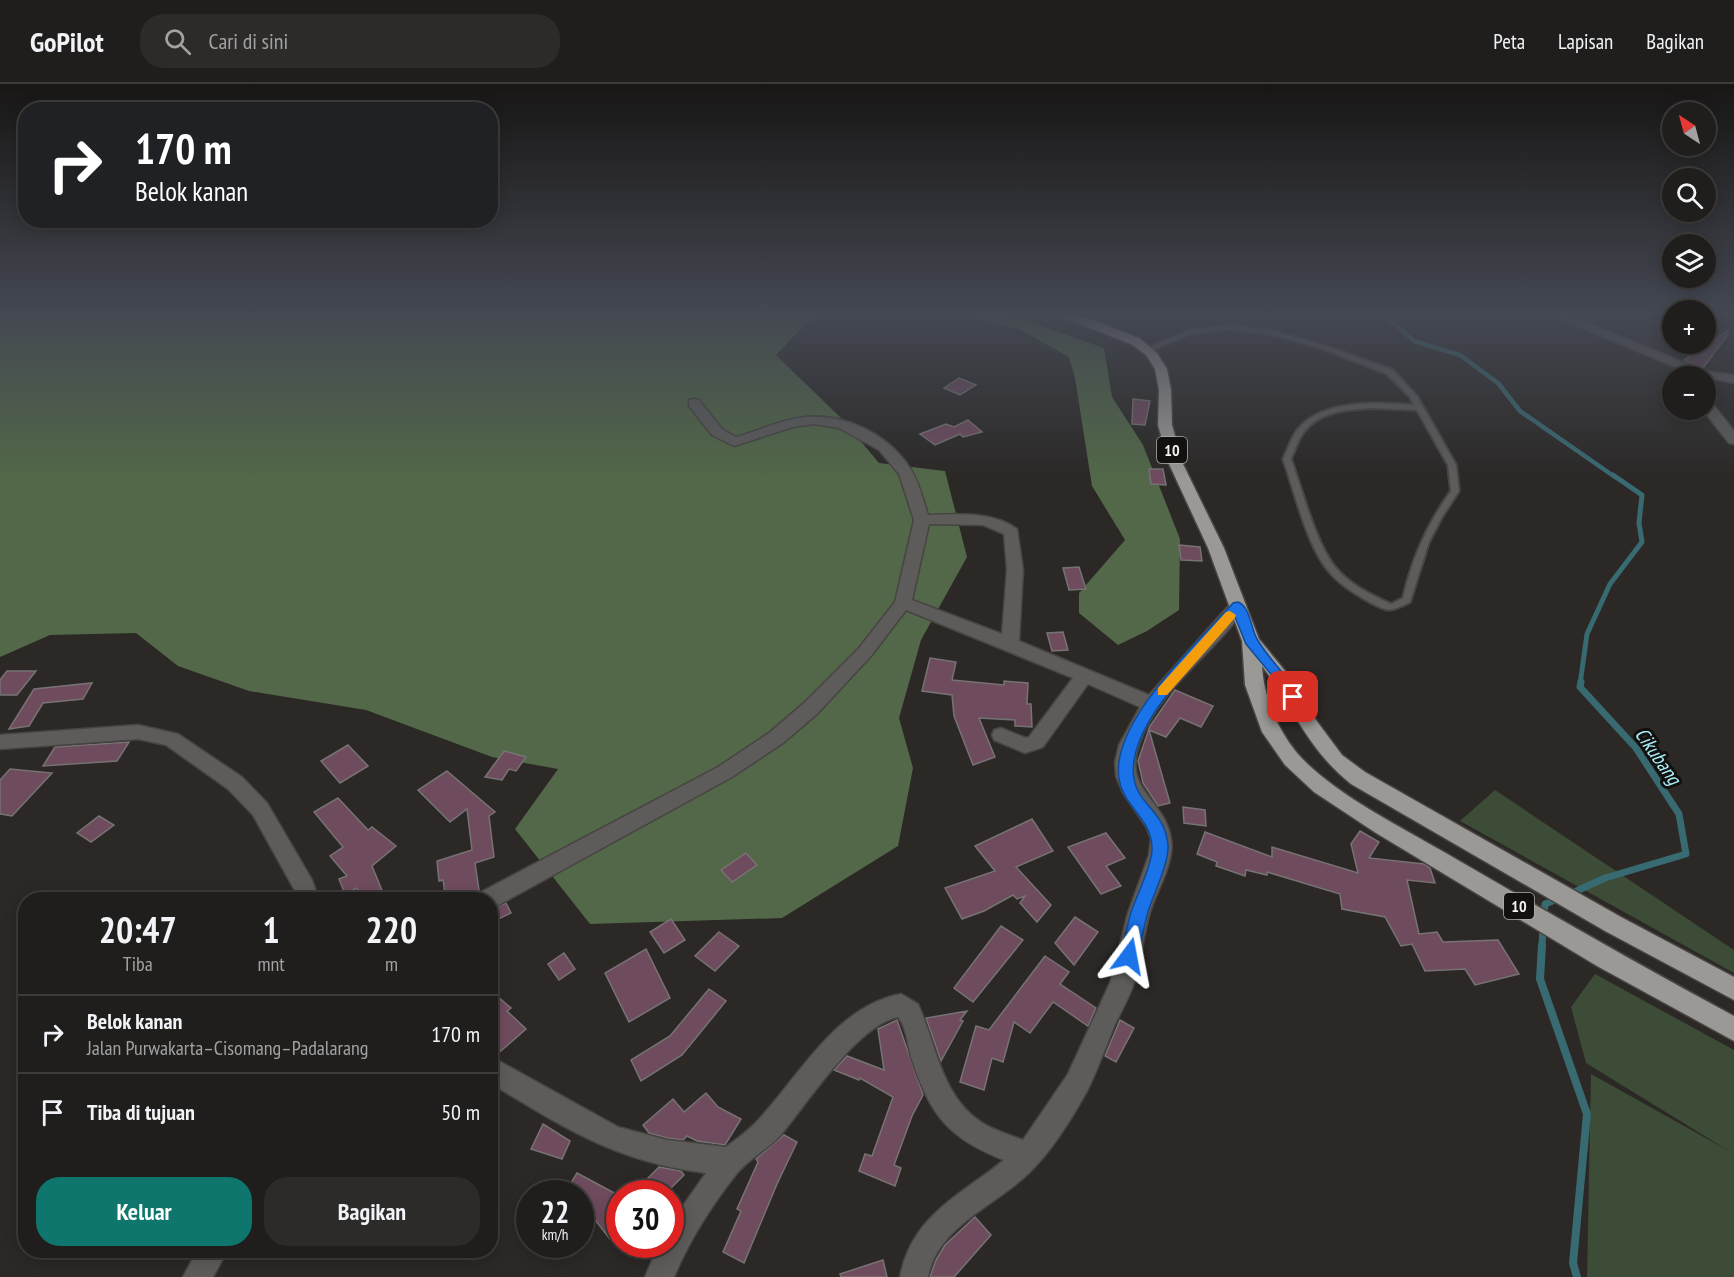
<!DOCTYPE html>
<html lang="id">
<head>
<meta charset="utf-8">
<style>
	body { margin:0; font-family:"PT Sans Narrow",sans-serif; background:#2d2b29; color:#f1f3f6; height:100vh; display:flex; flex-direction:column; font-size:22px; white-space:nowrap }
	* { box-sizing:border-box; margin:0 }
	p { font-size:20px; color:#a2a2a3 }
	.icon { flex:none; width:33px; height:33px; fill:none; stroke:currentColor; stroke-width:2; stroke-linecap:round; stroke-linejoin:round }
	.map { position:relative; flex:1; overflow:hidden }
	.panel { position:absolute; left:18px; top:808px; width:480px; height:366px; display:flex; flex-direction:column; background:#201e1c; border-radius:24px; box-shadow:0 3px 15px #0003,0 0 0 2px #3d3c3b }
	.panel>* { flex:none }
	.top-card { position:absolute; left:18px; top:18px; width:480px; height:126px; border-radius:24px; box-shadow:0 3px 15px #0003,0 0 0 2px #3d3c3b; background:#202124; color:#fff; overflow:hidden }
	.needle { width:39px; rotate:324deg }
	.controls { position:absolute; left:1662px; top:18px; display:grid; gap:12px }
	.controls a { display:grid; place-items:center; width:54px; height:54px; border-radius:50%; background:#201e1c; box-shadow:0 3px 15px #0003,0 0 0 2px #3d3c3b; font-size:30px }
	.speed { position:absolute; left:516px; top:1096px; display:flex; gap:12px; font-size:30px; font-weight:700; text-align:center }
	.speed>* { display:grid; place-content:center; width:78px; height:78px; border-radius:50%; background:#201e1c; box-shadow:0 3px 15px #0003,0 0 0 2px #3d3c3b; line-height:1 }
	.speed small { font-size:15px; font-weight:400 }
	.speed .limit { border:9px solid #d22; background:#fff; color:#111 }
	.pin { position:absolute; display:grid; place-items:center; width:51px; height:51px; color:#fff; margin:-26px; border-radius:12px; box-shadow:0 3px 9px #0006 }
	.me { position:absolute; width:66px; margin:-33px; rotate:13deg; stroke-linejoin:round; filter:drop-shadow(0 0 4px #0008) }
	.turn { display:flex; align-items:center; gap:21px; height:126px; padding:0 18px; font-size:27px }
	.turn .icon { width:78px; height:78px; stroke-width:2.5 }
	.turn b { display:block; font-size:42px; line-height:51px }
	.eta { display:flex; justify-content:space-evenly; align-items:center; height:102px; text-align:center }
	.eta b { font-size:36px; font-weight:700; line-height:42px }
	.action { display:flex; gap:12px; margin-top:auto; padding:12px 18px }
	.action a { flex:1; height:69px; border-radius:24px; background:#0f766e; color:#fff; font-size:24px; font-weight:700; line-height:69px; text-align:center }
	.action a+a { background:#2d2b29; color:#f1f3f6 }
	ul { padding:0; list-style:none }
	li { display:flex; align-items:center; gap:18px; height:78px; padding:0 18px; border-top:2px solid #3d3c3b }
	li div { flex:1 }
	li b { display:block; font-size:22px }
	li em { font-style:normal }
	header { display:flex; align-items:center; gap:36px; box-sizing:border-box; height:84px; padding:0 30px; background:#201e1c; border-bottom:2px solid #3d3c3b }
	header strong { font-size:28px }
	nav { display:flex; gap:33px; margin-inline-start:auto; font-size:21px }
	.search { width:420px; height:54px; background:#2d2b29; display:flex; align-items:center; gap:15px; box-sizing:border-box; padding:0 21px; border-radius:24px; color:#a2a2a3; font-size:22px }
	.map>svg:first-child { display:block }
	.green { fill:#3d4c36 }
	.forest { fill:#526848 }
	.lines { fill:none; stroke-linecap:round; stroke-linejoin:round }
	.stream-far3 { stroke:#386a72; stroke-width:4.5 }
	.stream-far2 { stroke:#386a72; stroke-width:5 }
	.stream-far1 { stroke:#386a72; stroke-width:7 }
	.stream { stroke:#386a72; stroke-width:8 }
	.building { fill:#6f4b5e; stroke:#767374; stroke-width:1.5 }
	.service-casing { stroke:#474442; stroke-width:4 }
	.minor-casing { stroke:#474442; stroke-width:3 }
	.trunk-casing { stroke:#474442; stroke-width:3 }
	.service { fill:#5d5c5b; fill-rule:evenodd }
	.minor { fill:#5d5c5b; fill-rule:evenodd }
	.trunk { fill:#9a9996; fill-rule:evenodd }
	.route { fill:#1a73e8; stroke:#114b97; stroke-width:1.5 }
	.slow { fill:#f59e0b }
	.labels { text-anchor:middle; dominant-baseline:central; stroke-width:6; stroke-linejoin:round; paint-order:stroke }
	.shield { fill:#121110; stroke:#b0aead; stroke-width:1.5 }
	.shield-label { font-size:16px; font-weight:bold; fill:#f4f1f0 }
	.water-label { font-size:20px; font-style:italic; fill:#aceff9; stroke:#121110 }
</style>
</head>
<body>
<header>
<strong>GoPilot</strong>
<div class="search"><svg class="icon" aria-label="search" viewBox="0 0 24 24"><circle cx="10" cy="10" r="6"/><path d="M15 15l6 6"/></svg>Cari di sini</div>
<nav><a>Peta</a><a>Lapisan</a><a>Bagikan</a></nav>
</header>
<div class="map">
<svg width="1734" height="1193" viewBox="0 0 1734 1193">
	<rect width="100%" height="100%" fill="#2b2826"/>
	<g class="green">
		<path d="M 1495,706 L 1734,866 L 1734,889 L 1460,737 Z"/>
		<path d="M 1595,890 L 1734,966 L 1734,1193 L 1587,1193 L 1591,990 L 1729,1067 L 1586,979 L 1571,923 Z"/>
	</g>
	<g class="forest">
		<path d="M 0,228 L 826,228 L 804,241 L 776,271 L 842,335 L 879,379 L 945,387 L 967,473 L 921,556 L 899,634 L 913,684 L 898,762 L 782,834 L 590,840 L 515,745 L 558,685 L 492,673 L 366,626 L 249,607 L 178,582 L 136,549 L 50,551 L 0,573 Z"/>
		<path d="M 949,228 L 1002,228 L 1104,264 L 1112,313 L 1143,361 L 1180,455 L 1179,526 L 1147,547 L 1118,561 L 1079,529 L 1079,509 L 1125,456 L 1092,402 L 1075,294 L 1069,273 L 1019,245 Z"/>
	</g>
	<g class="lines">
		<path class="stream-far3" d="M 1381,228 L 1414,257 L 1460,271 L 1498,299 L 1520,327 L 1615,393"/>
		<path class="stream-far2" d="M 1580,600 L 1587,550 L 1610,500 L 1642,458 L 1639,439 L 1642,411 L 1613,391"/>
		<g class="stream-far1">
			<path d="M 1570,810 L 1605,794 L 1686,770 L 1679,730 L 1636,664 L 1580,603 L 1581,598"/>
			<path d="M 1544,832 L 1545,820 L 1560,814"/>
			<path d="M 1542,862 L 1543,843"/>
		</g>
		<path class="stream" d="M 1542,861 L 1540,895 L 1587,1030 L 1573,1179 L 1577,1193"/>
	</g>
	<g class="building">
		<path d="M 1727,247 L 1729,249 L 1703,284 L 1684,276 Z"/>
		<path d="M 959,294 L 976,301 L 960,311 L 944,304 Z"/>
		<path d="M 1133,315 L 1150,317 L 1145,341 L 1132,340 Z"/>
		<path d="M 968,336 L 982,348 L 963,353 L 960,350 L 935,361 L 920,350 L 946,340 L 954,343 Z"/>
		<path d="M 1149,385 L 1163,385 L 1166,401 L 1151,400 Z"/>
		<path d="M 1179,461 L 1200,463 L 1202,477 L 1181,476 Z"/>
		<path d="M 1079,483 L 1086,505 L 1069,506 L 1063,484 Z"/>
		<path d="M 1063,548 L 1068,566 L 1052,567 L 1047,549 Z"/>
		<path d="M 930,574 L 956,578 L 952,596 L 1004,601 L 1004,597 L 1028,599 L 1027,620 L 1031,620 L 1032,643 L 1015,642 L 1015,636 L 979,634 L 995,673 L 973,681 L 954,632 L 952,611 L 922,607 Z"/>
		<path d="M 7,587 L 36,587 L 17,611 L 0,611 L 0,596 Z"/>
		<path d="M 92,599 L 83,615 L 43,619 L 29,642 L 9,645 L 34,605 Z"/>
		<path d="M 1175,606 L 1213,622 L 1201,643 L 1180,634 L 1166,653 L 1149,646 L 1170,719 L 1158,722 L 1143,699 L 1138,677 L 1150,642 Z"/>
		<path d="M 129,658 L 117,677 L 43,682 L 55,663 Z"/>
		<path d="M 348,661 L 368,682 L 340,699 L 321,677 Z"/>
		<path d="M 504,667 L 526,673 L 516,687 L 509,685 L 502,696 L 485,693 Z"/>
		<path d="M 10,685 L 52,689 L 12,732 L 0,730 L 0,696 Z"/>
		<path d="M 447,687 L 495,728 L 489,732 L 494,773 L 475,779 L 479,806 L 474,816 L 446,816 L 443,796 L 439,797 L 437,777 L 472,766 L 467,725 L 450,738 L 418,706 Z"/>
		<path d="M 338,714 L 368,746 L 372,743 L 396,762 L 372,782 L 386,816 L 362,816 L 357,804 L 345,810 L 339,795 L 347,792 L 330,772 L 343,763 L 314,728 Z"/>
		<path d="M 1183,723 L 1205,726 L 1206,742 L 1184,739 Z"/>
		<path d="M 99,732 L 114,741 L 91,758 L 77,749 Z"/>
		<path d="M 1032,735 L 1053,767 L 1016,783 L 1051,821 L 1037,838 L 1020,819 L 1025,812 L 1017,815 L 1013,811 L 984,827 L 962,835 L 945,804 L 995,787 L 975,762 Z"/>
		<path d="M 1360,747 L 1379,758 L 1369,774 L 1424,780 L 1430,784 L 1435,799 L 1407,796 L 1419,850 L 1437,848 L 1443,858 L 1498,856 L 1519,890 L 1475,901 L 1465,885 L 1425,887 L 1412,860 L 1401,862 L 1385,833 L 1342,825 L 1340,810 L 1267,788 L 1267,791 L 1246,786 L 1245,792 L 1216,782 L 1217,778 L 1197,770 L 1205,748 L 1272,773 L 1272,763 L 1358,789 L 1351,760 Z"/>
		<path d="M 1106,749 L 1125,774 L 1106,782 L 1121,802 L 1101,810 L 1068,763 Z"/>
		<path d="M 746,769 L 757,781 L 732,798 L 721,786 Z"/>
		<path d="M 506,819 L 511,829 L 490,839 L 490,826 Z"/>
		<path d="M 1075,833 L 1098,848 L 1074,881 L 1055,859 Z"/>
		<path d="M 671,835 L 685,856 L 664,869 L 650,848 Z"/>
		<path d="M 1001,842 L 1023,856 L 973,918 L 954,904 Z"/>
		<path d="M 719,848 L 739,862 L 715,887 L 695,872 Z"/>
		<path d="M 646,865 L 670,914 L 629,938 L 605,889 Z"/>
		<path d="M 564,869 L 575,885 L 559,896 L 548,880 Z"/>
		<path d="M 1045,872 L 1069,888 L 1060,900 L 1096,924 L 1088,942 L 1053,918 L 1030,949 L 1014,938 L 1003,978 L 992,974 L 984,1006 L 960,998 L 976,942 L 989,946 Z"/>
		<path d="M 709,905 L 726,917 L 682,971 L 641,997 L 631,976 L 670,952 Z"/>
		<path d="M 490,906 L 511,924 L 507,927 L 526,945 L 495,972 L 490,970 Z"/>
		<path d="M 967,927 L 960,936 L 963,937 L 941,977 L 926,934 Z"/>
		<path d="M 897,936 L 923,1011 L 912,1032 L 894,1081 L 901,1084 L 895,1102 L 859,1087 L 865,1070 L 872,1072 L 893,1013 L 860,994 L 859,996 L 834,986 L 847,972 L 884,986 L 878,945 Z"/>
		<path d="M 1120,936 L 1134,944 L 1116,978 L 1105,972 Z"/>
		<path d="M 706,1009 L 718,1023 L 741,1035 L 725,1061 L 697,1057 L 687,1052 L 683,1056 L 667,1054 L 649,1049 L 643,1041 L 673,1015 L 684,1028 Z"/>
		<path d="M 543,1040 L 570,1057 L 562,1075 L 531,1065 Z"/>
		<path d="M 784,1051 L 797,1058 L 777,1100 L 744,1179 L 723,1168 L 741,1127 L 737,1125 L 758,1078 L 756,1075 Z"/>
		<path d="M 659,1083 L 681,1087 L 684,1091 L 665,1110 L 632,1110 Z"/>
		<path d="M 577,1089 L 620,1112 L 620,1145 L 610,1155 L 592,1132 L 580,1126 L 580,1110 L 564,1110 Z"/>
		<path d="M 975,1133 L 991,1151 L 954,1193 L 930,1193 L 936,1176 L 945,1161 Z"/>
		<path d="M 883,1176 L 887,1193 L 841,1193 L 840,1190 Z"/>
	</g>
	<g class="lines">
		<defs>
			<path id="service" d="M 1229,241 L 1273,247 L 1325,262 L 1393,286 L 1417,312 L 1456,381 L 1459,407 L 1442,433 L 1429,458 L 1410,518 C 1387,530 1387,527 1364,515 C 1352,508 1340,500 1331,490 C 1307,464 1295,408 1283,375 C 1288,365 1291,354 1298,345 C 1322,315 1379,318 1414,321 L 1410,313 L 1387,290 L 1321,264 L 1270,250 L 1229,245 L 1190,250 L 1149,267 L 1144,266 L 1187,247 ZM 1374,324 L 1417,326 L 1448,381 L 1451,407 C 1427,440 1412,475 1403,514 L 1391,520 C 1372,511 1350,501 1336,484 C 1316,461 1302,405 1291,375 C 1295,366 1298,356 1303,349 C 1319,327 1349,325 1374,324 Z"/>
			<g id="minor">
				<path d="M 1544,228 L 1560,228 L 1705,287 L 1734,291 L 1734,299 L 1697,292 Z"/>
				<path d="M 694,315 L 699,316 L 722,345 L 736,353 C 757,347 776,338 798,334 C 840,327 887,348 910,384 C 919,398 923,415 928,431 C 957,430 993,427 1017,445 L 1023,486 L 1019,557 L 1149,611 L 1232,518 L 1244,518 L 1246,522 C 1216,570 1157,604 1139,661 C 1123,707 1165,715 1171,755 C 1175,778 1157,806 1150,828 C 1144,848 1142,870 1137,890 C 1132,908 1123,924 1115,940 C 1106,962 1098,985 1087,1007 C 1071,1036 1053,1065 1030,1088 C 996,1122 937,1142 928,1193 L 900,1193 C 912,1131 960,1112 1004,1076 C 947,1054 930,1030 911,973 C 908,961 906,942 898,933 C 857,941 807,1020 780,1052 C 768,1065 750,1074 738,1088 C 713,1119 689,1157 674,1193 L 645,1193 L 659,1161 L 670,1161 L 670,1140 L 706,1089 C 616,1078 565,1044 490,999 L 490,972 L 618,1043 L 667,1056 L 726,1063 C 738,1054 751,1045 761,1033 C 802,988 837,922 901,910 L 918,920 C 937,962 941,1014 984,1040 C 996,1047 1010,1051 1023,1056 L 1068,990 L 1110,899 L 1128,829 L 1149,771 L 1151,755 L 1147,744 L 1123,709 L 1116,692 L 1115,678 L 1119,661 L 1140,623 L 1088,600 L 1043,663 L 1025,669 L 994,656 L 992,651 L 994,646 L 1001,644 L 1026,654 L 1029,653 L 1073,594 L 906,526 L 871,572 L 818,629 L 783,659 L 732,693 L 495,823 L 490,824 L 490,816 L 476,816 L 479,809 L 718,683 L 769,649 L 804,619 L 859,564 L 895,518 L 914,436 L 899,390 L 879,366 L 839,344 L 814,340 L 793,343 L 734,362 L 712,351 L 689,322 L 689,316 ZM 929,440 L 983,441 L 1004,450 L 1007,486 L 1002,550 L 912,516 Z"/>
				<path d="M 1706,317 L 1711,318 L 1734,347 L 1734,360 L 1729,359 L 1703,326 L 1706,326 Z"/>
				<path d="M 138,641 L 178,650 L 242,693 L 267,719 L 312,796 L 319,816 L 297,816 L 294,805 L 253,731 L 228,705 L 166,661 L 138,655 L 0,665 L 0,651 Z"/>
				<path d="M 197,1167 L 227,1167 L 213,1193 L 183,1193 Z"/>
			</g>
			<path id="trunk" d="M 1049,228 L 1066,228 L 1101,239 L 1139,254 L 1157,269 L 1167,285 L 1171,306 L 1172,341 L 1183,380 L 1224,464 L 1259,555 L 1291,594 L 1307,624 L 1342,671 L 1365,688 L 1621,833 L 1734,893 L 1734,916 L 1605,847 L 1351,700 C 1306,664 1295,625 1262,582 C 1264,614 1277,644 1297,669 C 1331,708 1399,742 1444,768 C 1540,824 1636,879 1734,932 L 1734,957 L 1597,882 L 1376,749 L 1314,708 L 1285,681 L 1262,648 L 1245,601 L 1242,557 L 1208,464 L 1169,380 L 1158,341 L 1159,306 L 1155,285 L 1146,271 L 1131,260 Z"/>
		</defs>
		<use href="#service" class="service-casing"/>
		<use href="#minor" class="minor-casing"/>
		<use href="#trunk" class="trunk-casing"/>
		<use href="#service" class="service"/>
		<use href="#minor" class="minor"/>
		<use href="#trunk" class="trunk"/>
	</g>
	<linearGradient id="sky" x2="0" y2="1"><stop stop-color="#181615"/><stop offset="0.58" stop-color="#444852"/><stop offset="1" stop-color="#444852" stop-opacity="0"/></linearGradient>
	<rect width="1734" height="395" fill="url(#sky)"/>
	<path class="route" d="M 1238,518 C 1250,522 1251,545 1257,555 C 1269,576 1288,592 1300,613 L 1298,617 L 1288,617 L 1280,601 L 1246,560 L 1235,533 C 1202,572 1125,641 1134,695 C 1138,721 1166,728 1168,762 C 1169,779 1153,811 1148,828 C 1144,842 1141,858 1138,872 L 1135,878 L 1129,880 L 1123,878 L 1120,872 C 1124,858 1127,842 1131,828 C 1137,811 1153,779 1152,763 C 1151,734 1123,722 1119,695 C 1110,638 1197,560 1233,519 Z"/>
	<path class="slow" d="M 1230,527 L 1236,531 L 1235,534 L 1167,611 L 1158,611 L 1158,604 L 1226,528 Z"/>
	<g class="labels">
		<g class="shield">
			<rect x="1157" y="353" width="30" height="26" rx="4.5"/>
			<rect x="1504" y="809" width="30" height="26" rx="4.5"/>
		</g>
		<g class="shield-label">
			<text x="1172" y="366">10</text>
			<text x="1519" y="822">10</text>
		</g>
		<g class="water-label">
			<text transform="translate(1658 672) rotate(55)">Cikubang</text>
		</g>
	</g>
</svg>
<div class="controls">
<a><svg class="needle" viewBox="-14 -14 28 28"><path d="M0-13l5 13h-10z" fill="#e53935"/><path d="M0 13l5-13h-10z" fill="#a2a2a3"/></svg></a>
<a><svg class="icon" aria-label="search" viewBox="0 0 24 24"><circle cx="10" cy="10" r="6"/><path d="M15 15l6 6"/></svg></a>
<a><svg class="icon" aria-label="layers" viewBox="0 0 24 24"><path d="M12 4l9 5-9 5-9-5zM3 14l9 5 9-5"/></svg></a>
<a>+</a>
<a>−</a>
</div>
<div class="speed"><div>22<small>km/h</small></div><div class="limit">30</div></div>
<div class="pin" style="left:1293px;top:613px;background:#d93025"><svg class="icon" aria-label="arrive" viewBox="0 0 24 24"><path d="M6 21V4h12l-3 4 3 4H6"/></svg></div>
<svg class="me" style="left:1129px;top:872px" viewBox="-20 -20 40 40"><path d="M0-17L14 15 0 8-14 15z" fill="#1a73e8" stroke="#fff" stroke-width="4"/></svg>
<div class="top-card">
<div class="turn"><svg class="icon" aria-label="right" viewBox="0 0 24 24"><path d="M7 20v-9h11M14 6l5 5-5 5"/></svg><div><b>170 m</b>Belok kanan</div></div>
</div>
<section class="panel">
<div class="eta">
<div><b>20:47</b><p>Tiba</p></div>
<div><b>1</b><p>mnt</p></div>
<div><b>220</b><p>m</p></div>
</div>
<ul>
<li><svg class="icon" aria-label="right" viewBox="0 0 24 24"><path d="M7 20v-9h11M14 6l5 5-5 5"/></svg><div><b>Belok kanan</b><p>Jalan Purwakarta–Cisomang–Padalarang</p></div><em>170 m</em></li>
<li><svg class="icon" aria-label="arrive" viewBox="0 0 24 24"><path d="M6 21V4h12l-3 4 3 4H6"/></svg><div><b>Tiba di tujuan</b></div><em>50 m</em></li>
</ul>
<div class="action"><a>Keluar</a><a>Bagikan</a></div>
</section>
</div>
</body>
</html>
